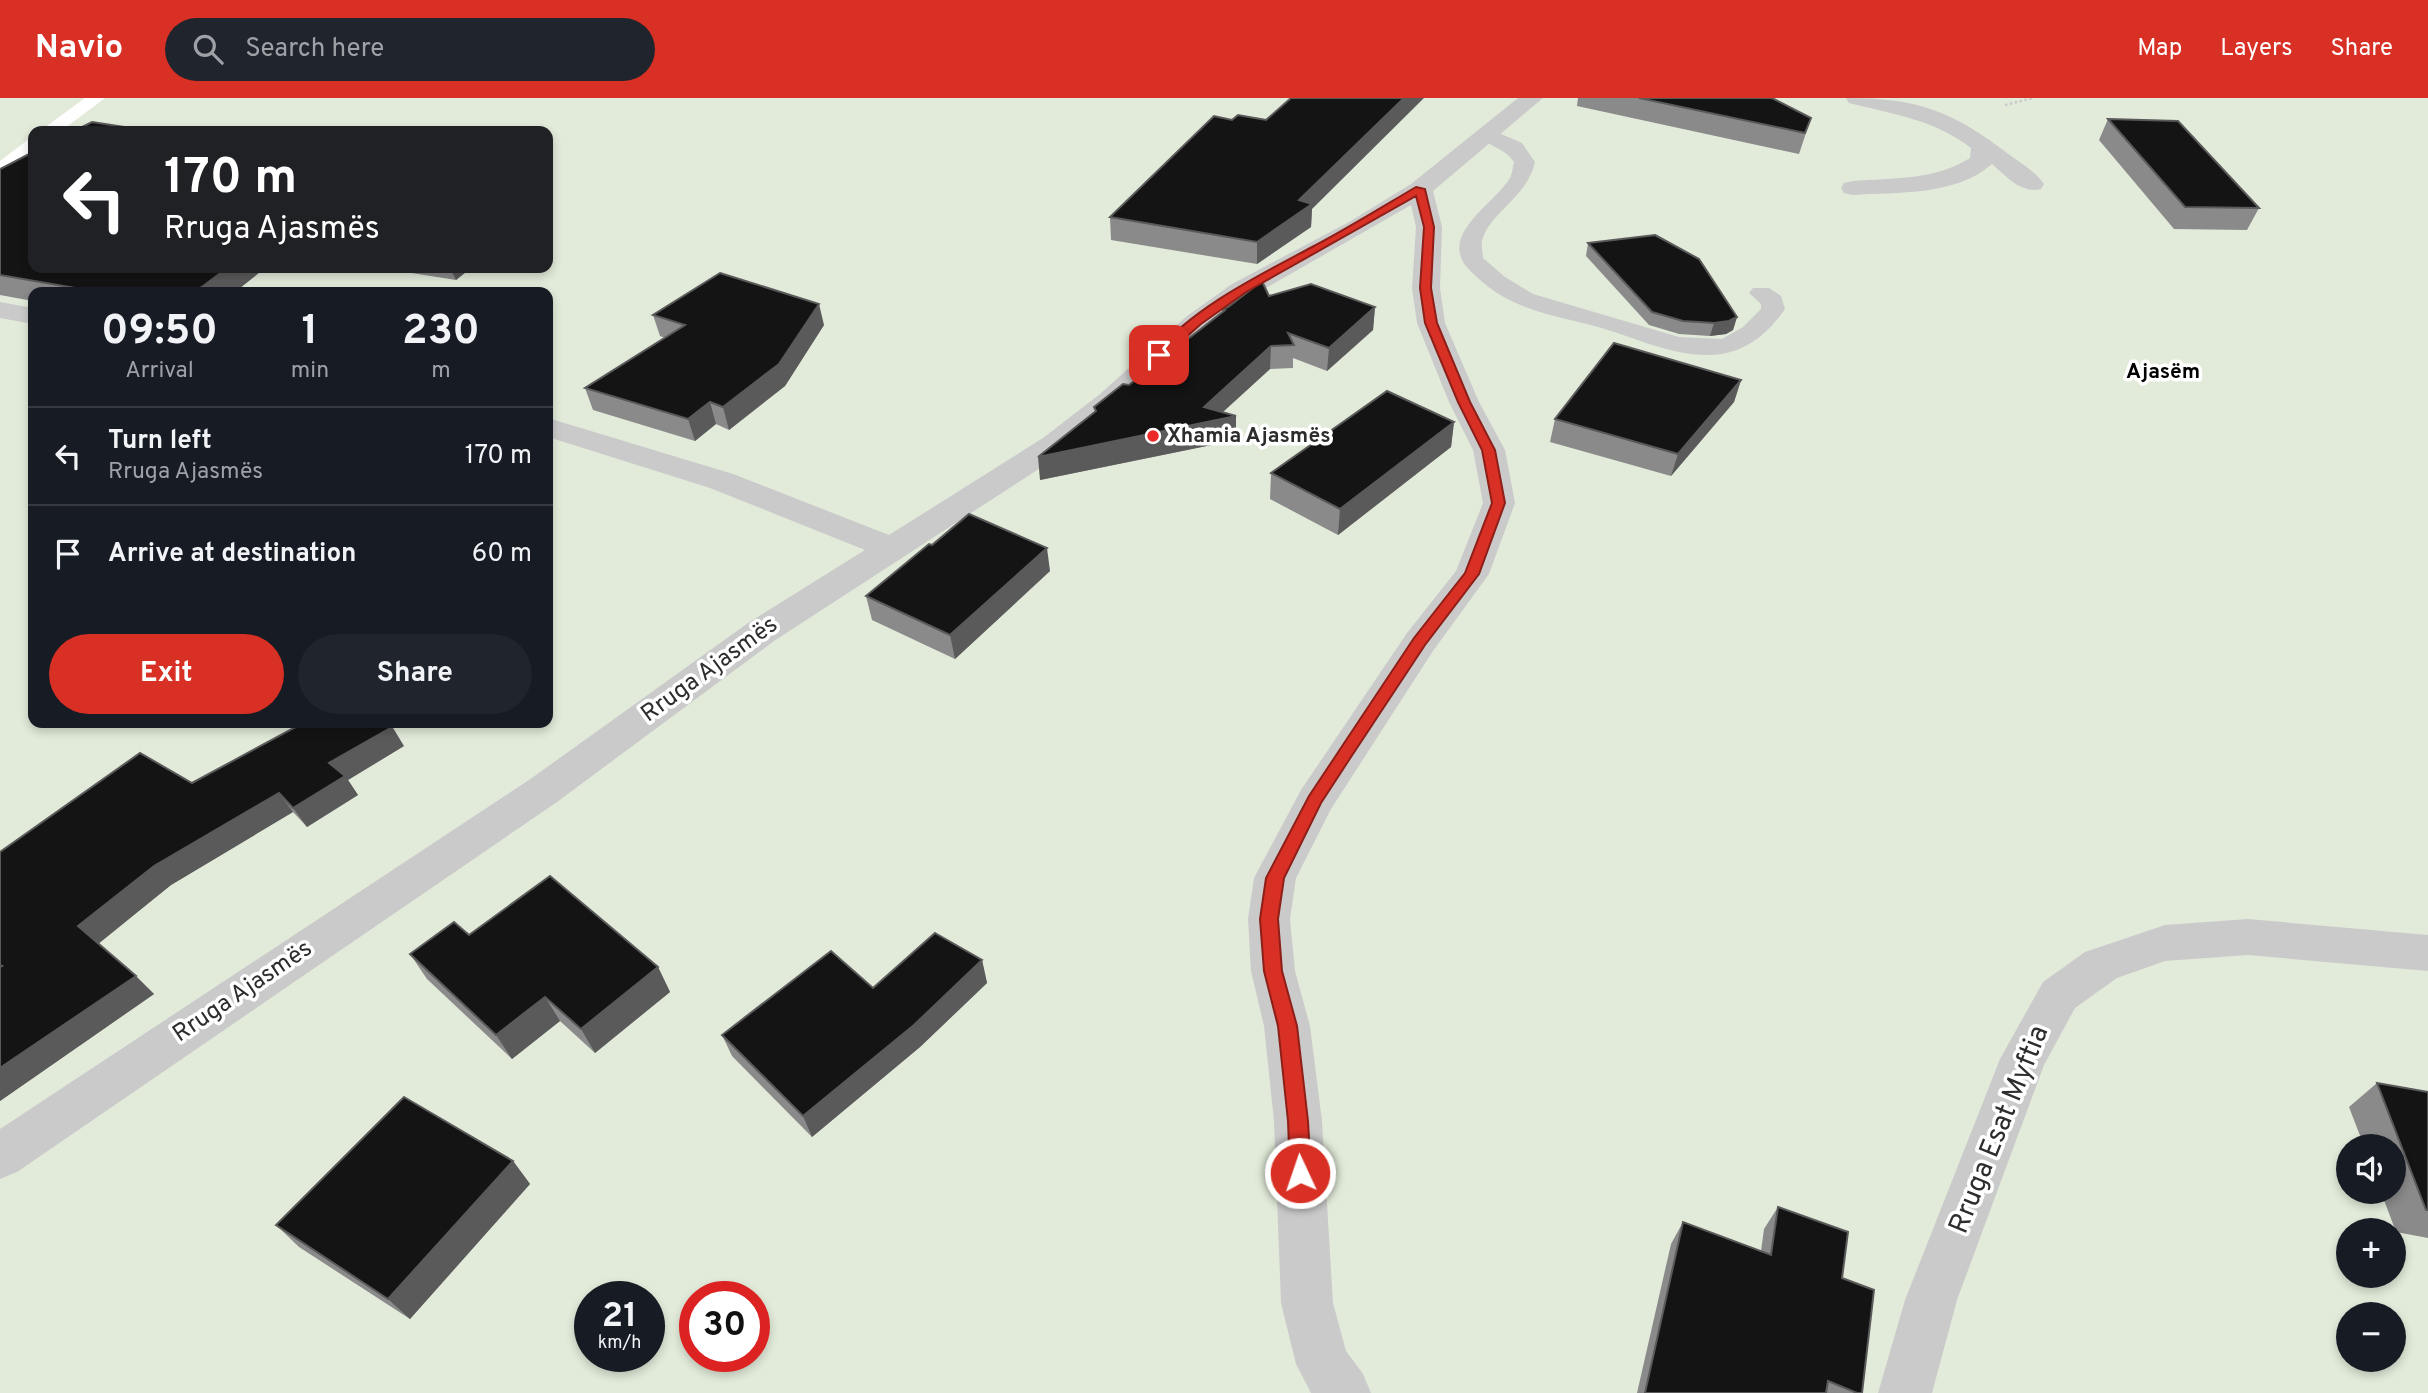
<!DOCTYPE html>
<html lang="en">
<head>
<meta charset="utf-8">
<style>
	body { margin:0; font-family:Overpass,sans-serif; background:#20242c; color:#f1f3f6; height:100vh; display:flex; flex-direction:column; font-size:26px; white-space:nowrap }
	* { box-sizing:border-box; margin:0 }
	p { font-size:23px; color:#9ea1a6 }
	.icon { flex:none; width:38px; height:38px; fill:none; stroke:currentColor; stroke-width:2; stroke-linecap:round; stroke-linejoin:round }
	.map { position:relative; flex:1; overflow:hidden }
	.details { position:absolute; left:28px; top:189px; width:525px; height:441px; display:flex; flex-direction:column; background:#171b24; border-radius:14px; box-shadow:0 4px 10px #0003 }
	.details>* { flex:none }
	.hud { position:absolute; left:28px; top:28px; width:525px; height:147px; border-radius:14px; box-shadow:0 4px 10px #0003; background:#202124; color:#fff; overflow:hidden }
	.buttons { position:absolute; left:2336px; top:1036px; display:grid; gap:14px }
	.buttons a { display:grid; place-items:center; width:70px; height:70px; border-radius:50%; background:#171b24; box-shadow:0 4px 10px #0003; font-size:35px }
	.speed { position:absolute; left:574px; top:1183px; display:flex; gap:14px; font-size:35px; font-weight:700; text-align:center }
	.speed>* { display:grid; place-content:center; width:91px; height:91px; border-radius:50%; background:#171b24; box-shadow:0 4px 10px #0003; line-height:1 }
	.speed small { font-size:18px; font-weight:400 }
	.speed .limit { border:10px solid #d22; background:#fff; color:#111 }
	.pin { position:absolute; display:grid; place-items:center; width:60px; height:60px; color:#fff; margin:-30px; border-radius:14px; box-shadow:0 4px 10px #0006 }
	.me { position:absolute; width:77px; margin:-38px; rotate:357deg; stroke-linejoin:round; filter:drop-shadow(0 0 5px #0008) }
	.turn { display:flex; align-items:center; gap:24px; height:147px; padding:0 21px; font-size:32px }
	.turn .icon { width:91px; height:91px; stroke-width:2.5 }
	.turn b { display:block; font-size:49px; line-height:60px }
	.eta { display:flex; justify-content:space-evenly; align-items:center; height:119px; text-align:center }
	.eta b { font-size:42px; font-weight:700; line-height:49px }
	.action { display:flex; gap:14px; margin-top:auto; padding:14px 21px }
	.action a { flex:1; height:80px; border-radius:42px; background:#d93025; color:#fff; font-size:28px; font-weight:700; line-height:80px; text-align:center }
	.action a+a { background:#20242c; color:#f1f3f6 }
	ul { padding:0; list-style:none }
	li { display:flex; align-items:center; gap:21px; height:98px; padding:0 21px; border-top:2px solid #363941 }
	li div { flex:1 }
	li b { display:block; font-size:26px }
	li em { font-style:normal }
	header { display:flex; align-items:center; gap:42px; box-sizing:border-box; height:98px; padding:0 35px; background:#d93025; color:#fff }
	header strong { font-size:33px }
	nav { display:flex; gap:38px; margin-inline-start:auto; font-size:24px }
	.search { width:490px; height:63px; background:#20242c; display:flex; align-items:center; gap:18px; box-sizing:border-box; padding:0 24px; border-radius:38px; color:#9ea1a6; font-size:26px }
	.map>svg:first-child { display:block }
	.green { fill:#e2ebda; fill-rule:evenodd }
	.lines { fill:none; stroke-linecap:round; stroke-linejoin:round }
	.path { stroke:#cacaca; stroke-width:2.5; stroke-dasharray:2.5 2.5; stroke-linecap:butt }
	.lane { fill:#cacaca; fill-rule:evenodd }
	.street { fill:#cacaca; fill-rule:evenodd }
	.wall { fill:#8a8a8a }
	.shaded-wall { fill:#5a5a5a }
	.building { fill:#141414; stroke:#5a5a5a; stroke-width:2 }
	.route { fill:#d93025; stroke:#8d1f18; stroke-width:2 }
	.poi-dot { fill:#eb2a29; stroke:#fff; stroke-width:2.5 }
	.labels { text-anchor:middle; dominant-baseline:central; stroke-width:7; stroke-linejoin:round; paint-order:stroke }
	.far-neighbourhood-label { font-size:21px; font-weight:bold; fill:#000; stroke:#fff }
	.far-poi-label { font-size:21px; font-weight:bold; fill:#2d2d2d; stroke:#fff; text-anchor:start }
	.street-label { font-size:24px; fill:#2d2d2d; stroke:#fff }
	.near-street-label { font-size:28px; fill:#2d2d2d; stroke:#fff }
</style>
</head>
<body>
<header>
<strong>Navio</strong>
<div class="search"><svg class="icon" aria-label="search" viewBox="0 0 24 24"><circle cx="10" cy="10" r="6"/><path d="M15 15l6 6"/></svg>Search here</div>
<nav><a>Map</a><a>Layers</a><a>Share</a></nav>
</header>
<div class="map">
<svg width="2428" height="1295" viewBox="0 0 2428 1295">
	<rect width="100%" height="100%" fill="#fff"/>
	<g class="green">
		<path d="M 0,0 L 85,0 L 40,33 L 33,33 L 33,38 L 0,63 Z"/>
		<path d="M 105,0 L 2428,0 L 2428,1295 L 0,1295 L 0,79 L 33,54 L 33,170 L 548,170 L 548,33 L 61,33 ZM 33,194 L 548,194 L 548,625 L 33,625 ZM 2348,1048 L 2394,1048 L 2394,1094 L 2348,1094 ZM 2348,1132 L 2394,1132 L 2394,1178 L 2348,1178 ZM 590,1199 L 649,1199 L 649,1258 L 590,1258 ZM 695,1199 L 754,1199 L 754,1258 L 695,1258 ZM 2348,1216 L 2394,1216 L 2394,1262 L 2348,1262 Z"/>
	</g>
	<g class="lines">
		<path class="path" d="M 2005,7 L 2033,0"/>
		<path class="lane" d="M 1487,30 L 1522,45 L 1535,64 C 1527,100 1489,115 1482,143 C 1481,148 1483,155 1483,160 L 1505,179 L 1533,196 L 1679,239 L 1722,241 L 1743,229 L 1761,211 L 1761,206 L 1749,195 L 1753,190 L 1769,190 L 1781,198 L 1785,211 C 1769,234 1750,251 1722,256 C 1679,262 1638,240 1598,229 C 1571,221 1542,217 1516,205 C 1497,197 1479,183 1465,167 C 1442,134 1495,105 1510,80 C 1512,76 1513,69 1514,64 C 1503,48 1487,49 1477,36 L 1480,32 Z"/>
		<g class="street">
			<path d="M 1518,0 L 1543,0 L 1433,93 L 1442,129 L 1440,190 L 1445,225 L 1479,304 L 1505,352 L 1515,405 L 1489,476 L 1433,553 L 1331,711 L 1296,780 L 1290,821 L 1295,873 L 1310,928 L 1322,1023 L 1333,1205 L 1346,1253 L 1363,1276 L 1371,1295 L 1311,1295 L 1296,1266 L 1281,1205 L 1274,1023 L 1264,928 L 1251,873 L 1248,821 L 1254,780 L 1301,692 L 1407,535 L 1456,473 L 1483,405 L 1473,352 L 1449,304 L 1417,225 L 1412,190 L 1416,129 L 1411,107 L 1252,198 L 1207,230 L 1122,308 L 1065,354 L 774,543 L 557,704 L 17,1074 L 0,1081 L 0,1031 L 529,682 L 748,525 L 865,452 L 710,390 L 548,339 L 548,320 L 733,376 L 889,437 L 1043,340 L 1100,296 L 1187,218 L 1232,186 L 1349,124 L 1411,86 Z"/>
			<path d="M 1846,0 C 1916,0 1951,12 2007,55 C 2019,64 2035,73 2044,86 L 2041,91 C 2021,96 2006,78 1992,66 C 1956,98 1897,94 1853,97 L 1844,95 L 1841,90 L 1844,85 L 1853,83 C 1893,80 1936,82 1970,60 L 1971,50 C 1935,22 1893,16 1849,5 Z"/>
			<path d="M 0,204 L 33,210 L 33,226 L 0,220 Z"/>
			<path d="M 2248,821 L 2428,837 L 2428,873 L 2248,857 L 2165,863 L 2117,880 L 2075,910 L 2044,967 L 1957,1202 L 1932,1295 L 1878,1295 L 1905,1202 L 2000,961 L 2043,884 L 2085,854 L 2165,827 Z"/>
		</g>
	</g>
	<g class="wall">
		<path d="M 1578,0 L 1772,0 L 1811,20 L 1799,56 L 1577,8 Z"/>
		<path d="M 2108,21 L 2259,110 L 2247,132 L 2174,131 L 2099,42 Z"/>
		<path d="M 0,71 L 33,170 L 265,170 L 235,194 L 33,194 L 33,203 L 0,197 Z"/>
		<path d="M 1312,111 L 1311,129 L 1257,166 L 1111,142 L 1110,119 Z"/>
		<path d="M 1588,145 L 1737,219 L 1733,232 L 1726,236 L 1710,238 L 1679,236 L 1649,227 L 1586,158 Z"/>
		<path d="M 380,170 L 471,170 L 456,182 Z"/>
		<path d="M 1269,198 L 1375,209 L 1373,232 L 1327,273 L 1293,260 L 1293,270 L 1270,271 L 1223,314 L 1236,318 L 1236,342 L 1040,382 L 1095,314 L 1094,309 L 1129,287 L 1222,214 L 1222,211 Z"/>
		<path d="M 653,217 L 824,227 L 785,288 L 729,332 L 716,326 L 695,343 L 593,312 L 585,290 L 665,240 L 660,238 Z"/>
		<path d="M 1741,282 L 1734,304 L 1671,378 L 1550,344 L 1555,321 Z"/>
		<path d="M 1454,324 L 1451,349 L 1338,437 L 1270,401 L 1271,375 Z"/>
		<path d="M 932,447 L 1050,473 L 955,561 L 872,522 L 866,498 Z"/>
		<path d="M 404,648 L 348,682 L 358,697 L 307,729 L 293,714 L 171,787 L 98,845 L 154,896 L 0,1003 L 0,754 L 192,685 Z"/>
		<path d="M 469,837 L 658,869 L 670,894 L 595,955 L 560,923 L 512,961 L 427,881 L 410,856 Z"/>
		<path d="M 982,862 L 987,885 L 920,949 L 812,1039 L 732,958 L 722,937 Z"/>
		<path d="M 2377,985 L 2428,994 L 2428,1140 L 2396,1134 L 2381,1094 L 2394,1094 L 2394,1048 L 2364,1048 L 2349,1009 Z"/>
		<path d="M 513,1063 L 530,1086 L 410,1221 L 299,1149 L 276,1127 Z"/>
		<path d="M 1778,1109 L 1842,1180 L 1862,1295 L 1637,1295 L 1671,1146 L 1683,1124 L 1761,1153 L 1764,1131 Z"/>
	</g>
	<g class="shaded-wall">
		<path d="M 1404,0 L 1424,0 L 1312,111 L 1311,129 L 1257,166 L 1257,144 Z"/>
		<path d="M 227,170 L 265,170 L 235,194 L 190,194 Z"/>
		<path d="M 450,170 L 471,170 L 456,182 Z"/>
		<path d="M 819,206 L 824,227 L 785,288 L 729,332 L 723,309 Z"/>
		<path d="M 1375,209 L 1373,232 L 1327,273 L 1329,250 Z"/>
		<path d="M 1737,219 L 1733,232 L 1726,236 L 1710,238 L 1714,225 Z"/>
		<path d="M 1271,248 L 1270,271 L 1214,322 L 1236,318 L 1236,342 L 1040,382 L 1038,359 Z"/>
		<path d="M 1741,282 L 1734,304 L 1671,378 L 1678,356 Z"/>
		<path d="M 710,304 L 716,326 L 695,343 L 688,321 Z"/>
		<path d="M 1454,324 L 1451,349 L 1338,437 L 1340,411 Z"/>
		<path d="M 1047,450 L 1050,473 L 955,561 L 950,537 Z"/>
		<path d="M 390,625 L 404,648 L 348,682 L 358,697 L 307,729 L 293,710 L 329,665 Z"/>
		<path d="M 279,695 L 293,714 L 171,787 L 97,847 L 78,828 L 154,768 Z"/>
		<path d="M 982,862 L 987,885 L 920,949 L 812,1039 L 803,1018 Z"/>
		<path d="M 658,869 L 670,894 L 595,955 L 581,931 Z"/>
		<path d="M 136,878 L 154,896 L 0,1003 L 0,970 Z"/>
		<path d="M 545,899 L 560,923 L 512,961 L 496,937 Z"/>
		<path d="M 513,1063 L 530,1086 L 410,1221 L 388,1201 Z"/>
	</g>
	<g class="building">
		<path d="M 1291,0 L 1404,0 L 1299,102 L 1312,106 L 1257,144 L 1110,119 L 1214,18 L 1232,22 L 1238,17 L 1266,22 Z"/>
		<path d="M 1639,0 L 1772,0 L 1811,20 L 1805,35 Z"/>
		<path d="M 2108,21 L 2178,23 L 2259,110 L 2185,109 Z"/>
		<path d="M 92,24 L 150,33 L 74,33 Z"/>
		<path d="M 33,54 L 33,170 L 227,170 L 202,189 L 190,194 L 98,194 L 0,177 L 0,71 Z"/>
		<path d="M 1655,137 L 1699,161 L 1737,219 L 1729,223 L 1714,225 L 1683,223 L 1652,214 L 1588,145 Z"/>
		<path d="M 720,175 L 819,206 L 779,266 L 723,309 L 710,304 L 688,321 L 585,290 L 685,227 L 653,217 Z"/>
		<path d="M 1262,183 L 1269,198 L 1311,186 L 1375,209 L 1329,250 L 1288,235 L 1294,247 L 1271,248 L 1204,309 L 1236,318 L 1038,359 L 1096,313 L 1094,309 L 1123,286 L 1129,287 L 1225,212 L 1222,211 L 1228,209 Z"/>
		<path d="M 1614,245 L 1741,282 L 1678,356 L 1555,321 Z"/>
		<path d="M 1387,293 L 1454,324 L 1340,411 L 1271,375 Z"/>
		<path d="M 969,416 L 1047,450 L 950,537 L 866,498 L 929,446 L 932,447 Z"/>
		<path d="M 303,625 L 390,625 L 392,629 L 329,665 L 345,678 L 293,710 L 279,695 L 154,768 L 78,828 L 136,878 L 0,970 L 0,869 L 2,868 L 0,867 L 0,754 L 140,655 L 192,685 Z"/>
		<path d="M 550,778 L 658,869 L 581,931 L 545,899 L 496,937 L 410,856 L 454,824 L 469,837 Z"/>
		<path d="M 935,835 L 982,862 L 914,927 L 803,1018 L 722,937 L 831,853 L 873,890 Z"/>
		<path d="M 2377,985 L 2428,994 L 2428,1112 L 2426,1112 Z"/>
		<path d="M 404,999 L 513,1063 L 388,1201 L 276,1127 Z"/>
		<path d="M 1778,1109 L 1848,1134 L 1842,1180 L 1874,1192 L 1862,1295 L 1857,1295 L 1828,1283 L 1826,1295 L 1645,1295 L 1683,1124 L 1771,1157 Z"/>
	</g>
	<path class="route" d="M 1416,89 L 1425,91 L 1434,129 L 1431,190 L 1437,225 L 1470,304 L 1495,352 L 1505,405 L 1479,476 L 1425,547 L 1349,662 L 1321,705 L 1284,780 L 1278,821 L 1282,873 L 1297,928 L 1308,1023 L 1311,1075 L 1308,1082 L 1300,1085 L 1293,1082 L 1290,1075 L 1288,1023 L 1278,928 L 1264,873 L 1260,821 L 1266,780 L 1309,698 L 1414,540 L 1465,475 L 1492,405 L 1482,352 L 1458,304 L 1425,225 L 1420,190 L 1424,129 L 1416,98 L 1246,194 L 1201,226 L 1164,259 L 1153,257 C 1195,208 1258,178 1314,148 C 1348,130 1382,109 1416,89 Z"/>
	<circle class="poi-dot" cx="1153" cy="338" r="7"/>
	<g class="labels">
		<g class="far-neighbourhood-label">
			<text x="2163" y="274">Ajasëm</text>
		</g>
		<g class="far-poi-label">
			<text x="1167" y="338">Xhamia Ajasmës</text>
		</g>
		<g class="street-label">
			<text transform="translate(710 572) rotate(-36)">Rruga Ajasmës</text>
			<text transform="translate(243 894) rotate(-34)">Rruga Ajasmës</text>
		</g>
		<g class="near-street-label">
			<text transform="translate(2000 1032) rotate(-68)">Rruga Esat Myftia</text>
		</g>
	</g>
</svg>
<div class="buttons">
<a><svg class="icon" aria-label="sound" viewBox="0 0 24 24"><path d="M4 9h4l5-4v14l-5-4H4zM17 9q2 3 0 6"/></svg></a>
<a>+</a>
<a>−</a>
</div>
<div class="speed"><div>21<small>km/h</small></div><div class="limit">30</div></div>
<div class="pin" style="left:1159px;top:257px;background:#d93025"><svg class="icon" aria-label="arrive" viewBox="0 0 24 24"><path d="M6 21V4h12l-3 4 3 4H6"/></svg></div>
<svg class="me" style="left:1300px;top:1075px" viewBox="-20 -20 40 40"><circle r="17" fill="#d93025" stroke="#fff" stroke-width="3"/><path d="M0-11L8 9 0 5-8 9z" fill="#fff"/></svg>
<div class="hud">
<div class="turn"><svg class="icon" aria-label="left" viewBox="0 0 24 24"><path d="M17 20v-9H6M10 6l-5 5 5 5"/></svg><div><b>170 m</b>Rruga Ajasmës</div></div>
</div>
<section class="details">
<div class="eta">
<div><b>09:50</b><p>Arrival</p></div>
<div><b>1</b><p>min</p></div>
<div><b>230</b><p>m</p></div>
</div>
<ul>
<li><svg class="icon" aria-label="left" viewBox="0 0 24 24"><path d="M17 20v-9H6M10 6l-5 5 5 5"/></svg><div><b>Turn left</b><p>Rruga Ajasmës</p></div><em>170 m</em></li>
<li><svg class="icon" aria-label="arrive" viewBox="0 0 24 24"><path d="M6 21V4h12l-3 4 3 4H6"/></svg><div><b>Arrive at destination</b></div><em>60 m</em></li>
</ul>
<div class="action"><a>Exit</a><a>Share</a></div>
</section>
</div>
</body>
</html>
